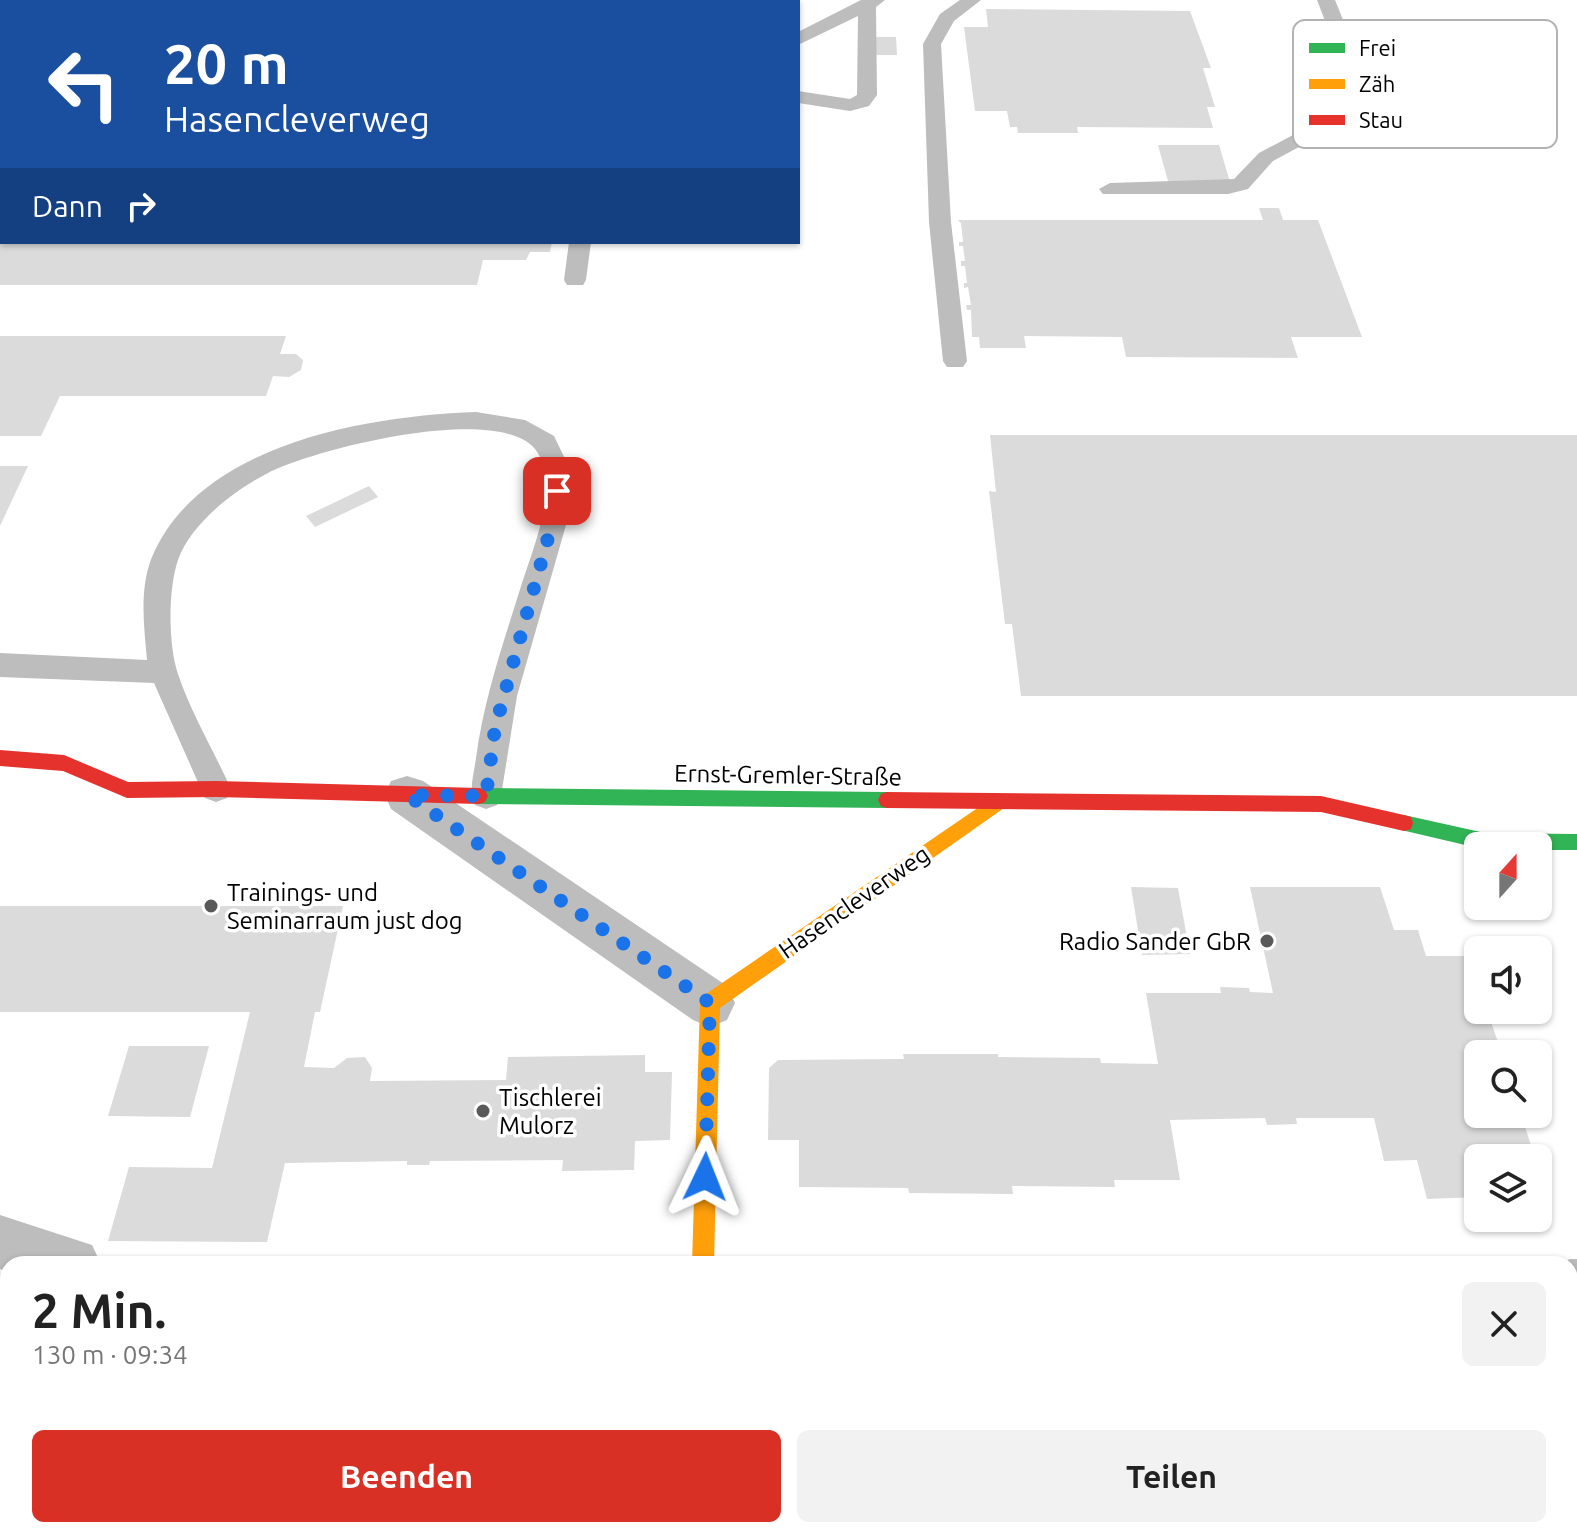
<!DOCTYPE html>
<html lang="de">
<head>
<meta charset="utf-8">
<style>
	body { margin:0; font-family:Ubuntu,sans-serif; background:#f2f2f2; color:#222; height:100vh; display:flex; flex-direction:column; font-size:30px; white-space:nowrap }
	* { box-sizing:border-box; margin:0 }
	p { font-size:26px; color:#767676 }
	.icon { flex:none; width:44px; height:44px; fill:none; stroke:currentColor; stroke-width:2; stroke-linecap:round; stroke-linejoin:round }
	.map { position:relative; flex:1; overflow:hidden }
	.side { position:absolute; left:0px; top:1256px; width:1578px; height:282px; display:flex; flex-direction:column; background:#fff; border-radius:24px 24px 0 0; box-shadow:0 2px 6px #0004 }
	.side>* { flex:none }
	.banner { position:absolute; left:0px; top:0px; width:800px; height:244px; box-shadow:0 2px 6px #0004; background:#1a4fa0; color:#fff; overflow:hidden }
	.needle { width:52px; rotate:21deg }
	.tools { position:absolute; left:1464px; top:832px; display:grid; gap:16px }
	.tools a { display:grid; place-items:center; width:88px; height:88px; border-radius:12px; background:#fff; box-shadow:0 2px 6px #0004; font-size:40px }
	.pin { position:absolute; display:grid; place-items:center; width:68px; height:68px; color:#fff; margin:-34px; border-radius:16px; box-shadow:0 4px 12px #0006 }
	.me { position:absolute; width:88px; margin:-44px; rotate:2deg; stroke-linejoin:round; filter:drop-shadow(0 0 6px #0008) }
	.turn { display:flex; align-items:center; gap:28px; height:168px; padding:0 32px; font-size:36px }
	.turn .icon { width:104px; height:104px; stroke-width:2.5 }
	.turn b { display:block; font-size:56px; line-height:68px }
	.then { display:flex; align-items:center; height:76px; padding:0 32px; background:#0003; gap:16px; font-size:30px }
	.round { display:grid; place-items:center; flex:none; width:84px; height:84px; border-radius:12px; background:#f2f2f2 }
	.summary { display:flex; align-items:center; justify-content:space-between; height:136px; padding:0 32px }
	h1 { font-size:48px; font-weight:700; line-height:60px }
	.action { display:flex; gap:16px; margin-top:auto; padding:16px 32px }
	.action a { flex:1; height:92px; border-radius:12px; background:#d93025; color:#fff; font-size:32px; font-weight:700; line-height:92px; text-align:center }
	.action a+a { background:#f2f2f2; color:#222 }
	.map>svg:first-child { display:block }
	.building { fill:#dbdbdb }
	.lines { fill:none; stroke-linecap:round; stroke-linejoin:round }
	.lane { fill:#bdbdbd; fill-rule:evenodd }
	.street { fill:#bdbdbd; fill-rule:evenodd }
	.fast { fill:#30b455; fill-rule:evenodd }
	.slow { fill:#ff9f0a; fill-rule:evenodd }
	.jam { fill:#e5322d; fill-rule:evenodd }
	.route { stroke:#1a73e8; stroke-width:14; stroke-dasharray:0 25.2 }
	.poi-dot { fill:#595959; stroke:#fff; stroke-width:3 }
	.labels { text-anchor:middle; dominant-baseline:central; stroke-width:7; stroke-linejoin:round; paint-order:stroke }
	.street-label { font-size:24px; fill:#000; stroke:#fff }
	.poi-label { font-size:24px; fill:#000; stroke:#fff; text-anchor:start }
	.key { fill:#fff; stroke:#b2b2b2; stroke-width:2 }
	.key-label { font-size:22px; fill:#000 }
</style>
</head>
<body>
<div class="map">
<svg width="1577" height="1537" viewBox="0 0 1577 1537">
	<rect width="100%" height="100%" fill="#fff"/>
	<g class="building">
		<path d="M 986,9 L 1190,11 L 1211,68 L 1203,68 L 1215,107 L 1207,107 L 1213,128 L 1077,127 L 1078,133 L 1018,133 L 1017,127 L 1010,127 L 1007,111 L 975,111 L 964,27 L 988,27 Z"/>
		<path d="M 872,37 L 896,37 L 897,55 L 873,55 Z"/>
		<path d="M 1158,145 L 1219,145 L 1230,182 L 1168,181 Z"/>
		<path d="M 1259,208 L 1279,208 L 1283,220 L 1318,220 L 1362,337 L 1291,337 L 1298,358 L 1126,357 L 1122,337 L 1024,336 L 1026,348 L 980,348 L 979,337 L 972,337 L 971,310 L 967,310 L 966,305 L 971,305 L 968,287 L 964,288 L 964,283 L 967,283 L 965,266 L 961,266 L 961,261 L 965,261 L 963,246 L 959,246 L 959,242 L 963,242 L 961,223 L 958,220 L 1263,220 Z"/>
		<path d="M 0,242 L 552,242 L 550,252 L 530,252 L 526,260 L 483,260 L 477,285 L 0,285 Z"/>
		<path d="M 0,336 L 286,336 L 280,354 L 296,354 L 303,360 L 301,370 L 289,377 L 273,376 L 266,396 L 60,396 L 41,436 L 0,436 Z"/>
		<path d="M 990,435 L 1577,435 L 1577,696 L 1021,696 L 1012,624 L 1005,624 L 989,491 L 996,492 Z"/>
		<path d="M 0,466 L 28,466 L 0,526 Z"/>
		<path d="M 369,486 L 378,497 L 315,527 L 306,516 Z"/>
		<path d="M 1131,887 L 1178,888 L 1190,954 L 1142,955 Z"/>
		<path d="M 1250,887 L 1380,887 L 1394,930 L 1418,930 L 1426,956 L 1470,956 L 1478,982 L 1478,1010 L 1487,1010 L 1502,1054 L 1478,1054 L 1478,1114 L 1521,1114 L 1535,1158 L 1478,1158 L 1478,1197 L 1427,1199 L 1417,1160 L 1384,1161 L 1374,1118 L 1296,1118 L 1297,1124 L 1267,1125 L 1265,1118 L 1170,1120 L 1180,1180 L 1114,1180 L 1115,1187 L 1012,1186 L 1013,1194 L 909,1193 L 908,1188 L 799,1187 L 799,1140 L 768,1140 L 769,1068 L 778,1060 L 904,1059 L 903,1054 L 998,1054 L 998,1057 L 1100,1058 L 1101,1063 L 1158,1064 L 1146,993 L 1221,993 L 1220,987 L 1249,988 L 1250,992 L 1273,993 Z"/>
		<path d="M 0,906 L 343,906 L 320,1012 L 315,1012 L 304,1067 L 334,1068 L 347,1058 L 365,1057 L 372,1068 L 370,1081 L 506,1080 L 508,1057 L 645,1055 L 645,1072 L 672,1072 L 670,1140 L 635,1141 L 634,1170 L 562,1171 L 563,1160 L 430,1161 L 429,1165 L 407,1165 L 407,1161 L 285,1163 L 267,1242 L 108,1241 L 129,1167 L 212,1168 L 250,1012 L 0,1012 Z"/>
		<path d="M 129,1046 L 209,1046 L 190,1117 L 108,1116 Z"/>
	</g>
	<g class="lines">
		<g class="lane">
			<rect x="609" y="0" width="18" height="2"/>
			<path d="M 885,0 L 876,7 L 877,95 L 869,106 L 850,111 L 798,103 L 798,91 L 850,99 L 857,95 L 858,16 L 798,45 L 798,32 L 861,0 Z"/>
			<path d="M 960,0 L 981,0 L 954,21 L 941,44 L 951,222 L 967,361 L 963,367 L 947,367 L 943,361 L 929,222 L 923,44 L 940,14 Z"/>
			<path d="M 1317,0 L 1335,0 L 1373,94 L 1364,112 L 1273,161 L 1248,189 L 1228,194 L 1103,194 L 1099,189 L 1110,183 L 1234,179 L 1259,153 L 1349,105 L 1353,94 Z"/>
			<path d="M 569,242 L 591,242 L 586,280 L 583,285 L 567,285 L 564,280 Z"/>
			<path d="M 476,412 L 525,420 L 554,436 L 571,471 L 568,518 L 517,696 L 501,796 L 497,805 L 486,809 L 475,805 C 468,791 474,774 476,758 C 484,698 504,641 522,583 C 531,556 541,530 545,502 C 547,485 547,464 535,449 C 497,403 315,449 268,473 C 235,490 191,523 178,560 C 168,589 168,645 178,674 C 191,713 214,751 231,789 L 227,798 L 216,802 L 205,798 L 154,683 L 0,677 L 0,653 L 147,660 C 144,626 139,589 152,557 C 200,443 368,416 476,412 Z"/>
		</g>
		<g class="street">
			<path d="M 407,776 L 423,781 L 727,986 L 735,1003 L 727,1020 L 710,1027 L 693,1020 L 391,809 L 385,795 L 391,781 Z"/>
			<path d="M 0,1215 L 92,1245 L 101,1264 L 8,1264 L 8,1272 L 0,1269 Z"/>
			<path d="M 1570,1259 L 1577,1259 L 1577,1315 L 1570,1315 L 1570,1264 L 1558,1264 Z"/>
		</g>
		<g class="fast">
			<path d="M 479,788 L 887,792 L 893,794 L 896,800 L 893,806 L 887,808 L 479,804 L 473,802 L 470,796 L 473,790 Z"/>
			<path d="M 1404,815 L 1485,833 L 1577,834 L 1577,850 L 1538,850 L 1538,846 L 1478,848 L 1397,829 L 1395,823 L 1397,817 Z"/>
		</g>
		<path class="slow" d="M 998,794 L 1004,796 L 1007,802 L 1004,808 L 720,1008 L 714,1264 L 692,1264 L 700,1003 L 703,996 Z"/>
		<g class="jam">
			<path d="M 0,750 L 64,755 L 128,782 L 216,781 L 479,788 L 485,790 L 488,796 L 485,802 L 479,804 L 216,797 L 127,798 L 63,771 L 0,766 Z"/>
			<path d="M 887,792 L 1321,796 L 1404,815 L 1411,817 L 1413,823 L 1411,829 L 1404,831 L 1321,812 L 887,808 L 881,806 L 878,800 L 881,794 Z"/>
		</g>
	</g>
	<g class="lines">
		<path class="route" d="M 557,491 L 555,513 L 495,728 L 486,796 L 407,795 L 710,1003 L 705,1177"/>
	</g>
	<g class="poi-dot">
		<circle cx="211" cy="906" r="8"/>
		<circle cx="1267" cy="941" r="8"/>
		<circle cx="483" cy="1111" r="8"/>
	</g>
	<g class="labels">
		<g class="street-label">
			<text transform="translate(788 775) rotate(1)">Ernst-Gremler-Straße</text>
			<text transform="translate(854 902) rotate(-35)">Hasencleverweg</text>
		</g>
		<g class="poi-label">
			<text x="227" y="892">Trainings- und<tspan x="227" dy="28">Seminarraum just dog</tspan></text>
			<text x="1251" y="941" text-anchor="end">Radio Sander GbR</text>
			<text x="499" y="1097">Tischlerei<tspan x="499" dy="28">Mulorz</tspan></text>
		</g>
	</g>
	<rect x="1293" y="20" width="264" height="128" rx="12" class="key"/>
	<rect x="1309" y="43" width="36" height="10" fill="#30b455"/>
	<rect x="1309" y="79" width="36" height="10" fill="#ff9f0a"/>
	<rect x="1309" y="115" width="36" height="10" fill="#e5322d"/>
	<g class="key-label">
		<text x="1359" y="56">Frei</text>
		<text x="1359" y="92">Zäh</text>
		<text x="1359" y="128">Stau</text>
	</g>
</svg>
<div class="tools">
<a><svg class="needle" viewBox="-14 -14 28 28"><path d="M0-13l5 13h-10z" fill="#e53935"/><path d="M0 13l5-13h-10z" fill="#767676"/></svg></a>
<a><svg class="icon" aria-label="sound" viewBox="0 0 24 24"><path d="M4 9h4l5-4v14l-5-4H4zM17 9q2 3 0 6"/></svg></a>
<a><svg class="icon" aria-label="search" viewBox="0 0 24 24"><circle cx="10" cy="10" r="6"/><path d="M15 15l6 6"/></svg></a>
<a><svg class="icon" aria-label="layers" viewBox="0 0 24 24"><path d="M12 4l9 5-9 5-9-5zM3 14l9 5 9-5"/></svg></a>
</div>
<div class="pin" style="left:557px;top:491px;background:#d93025"><svg class="icon" aria-label="arrive" viewBox="0 0 24 24"><path d="M6 21V4h12l-3 4 3 4H6"/></svg></div>
<svg class="me" style="left:705px;top:1177px" viewBox="-20 -20 40 40"><path d="M0-17L14 15 0 8-14 15z" fill="#1a73e8" stroke="#fff" stroke-width="4"/></svg>
<div class="banner">
<div class="turn"><svg class="icon" aria-label="left" viewBox="0 0 24 24"><path d="M17 20v-9H6M10 6l-5 5 5 5"/></svg><div><b>20 m</b>Hasencleverweg</div></div>
<div class="then">Dann<svg class="icon" aria-label="right" viewBox="0 0 24 24"><path d="M7 20v-9h11M14 6l5 5-5 5"/></svg></div>
</div>
<section class="side">
<div class="summary"><div><h1>2 Min.</h1><p>130 m · 09:34</p></div><a class="round"><svg class="icon" aria-label="close" viewBox="0 0 24 24"><path d="M6 6l12 12M18 6L6 18"/></svg></a></div>
<div class="action"><a>Beenden</a><a>Teilen</a></div>
</section>
</div>
</body>
</html>
